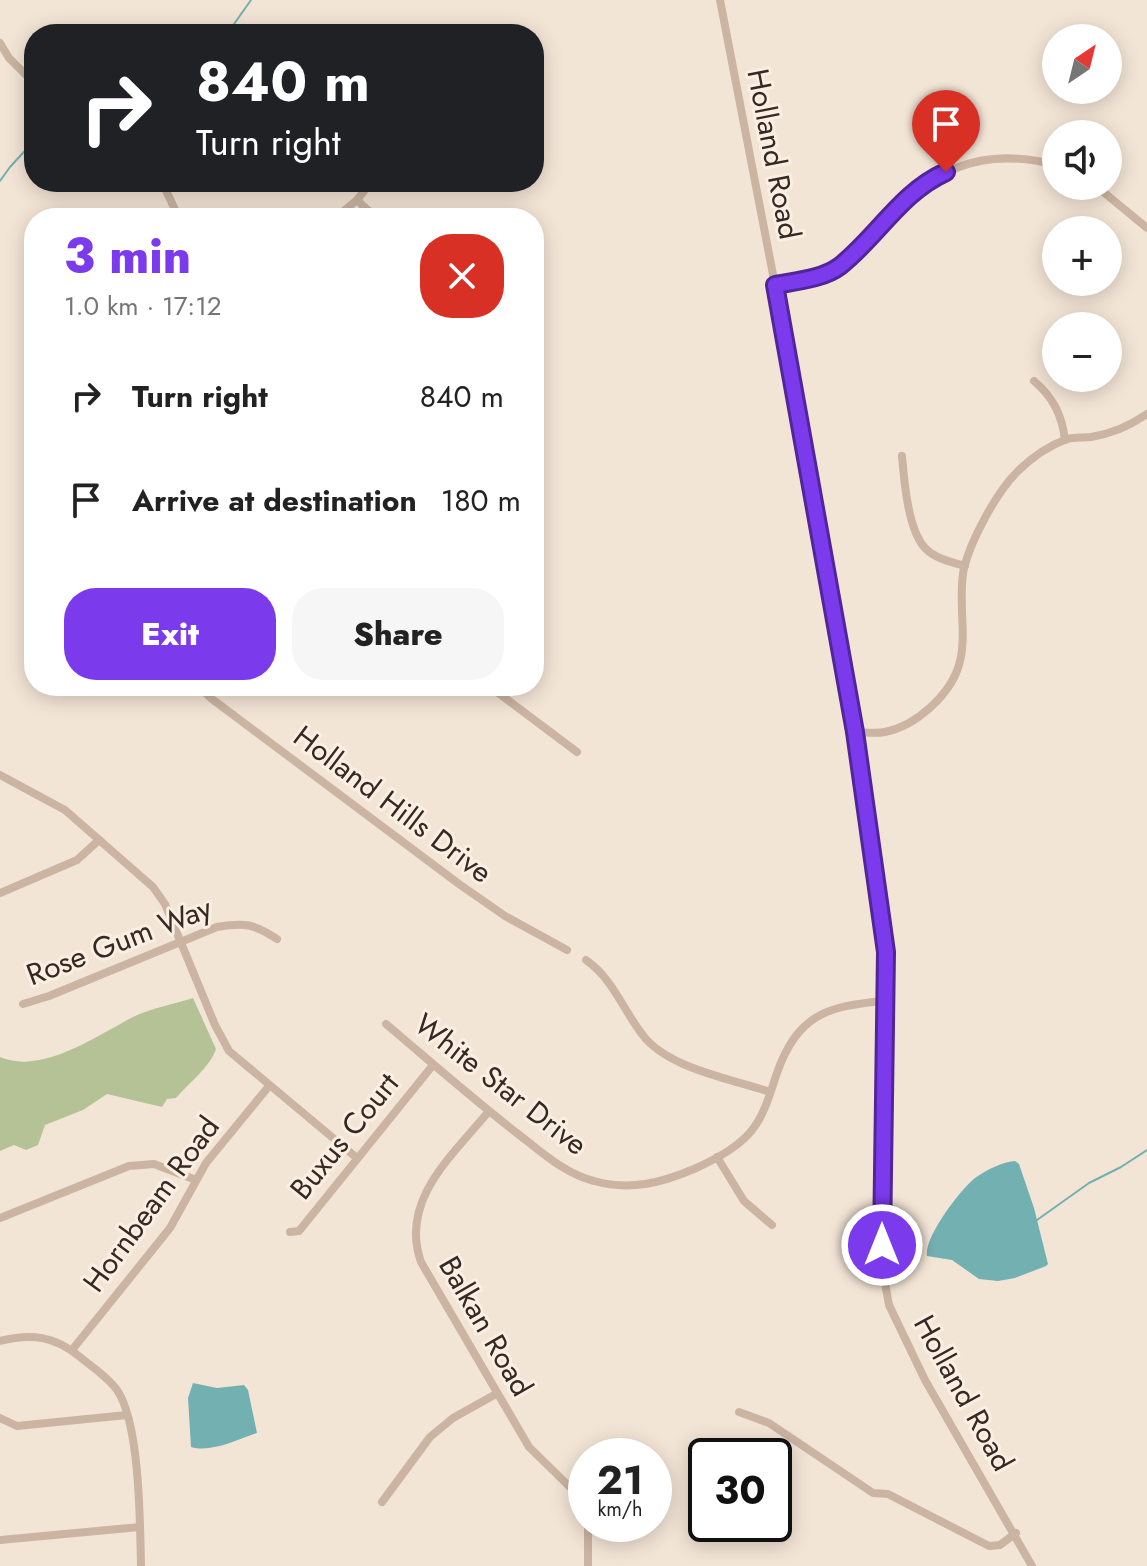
<!DOCTYPE html>
<html lang="en">
<head>
<meta charset="utf-8">
<style>
	body { margin:0; font-family:Jost,sans-serif; background:#f6f6f6; color:#222; height:100vh; display:flex; flex-direction:column; font-size:30px; white-space:nowrap }
	* { box-sizing:border-box; margin:0 }
	p { font-size:26px; color:#767676 }
	.icon { flex:none; width:44px; height:44px; fill:none; stroke:currentColor; stroke-width:2; stroke-linecap:round; stroke-linejoin:round }
	.map { position:relative; flex:1; overflow:hidden }
	.sheet { position:absolute; left:24px; top:208px; width:520px; height:488px; display:flex; flex-direction:column; background:#fff; border-radius:32px; box-shadow:0 4px 20px #0003 }
	.sheet>* { flex:none }
	.guide { position:absolute; left:24px; top:24px; width:520px; height:168px; border-radius:32px; box-shadow:0 4px 20px #0003; background:#202124; color:#fff; overflow:hidden }
	.needle { width:52px; rotate:35deg }
	.fabs { position:absolute; left:1042px; top:24px; display:grid; gap:16px }
	.fabs a { display:grid; place-items:center; width:80px; height:80px; border-radius:50%; background:#fff; box-shadow:0 4px 20px #0003; font-size:40px }
	.speed { position:absolute; left:568px; top:1438px; display:flex; gap:16px; font-size:40px; font-weight:700; text-align:center }
	.speed>* { display:grid; place-content:center; width:104px; height:104px; border-radius:50%; background:#fff; box-shadow:0 4px 20px #0003; line-height:1 }
	.speed small { font-size:20px; font-weight:400 }
	.speed .limit { border:4px solid #111; border-radius:12px; background:#fff; color:#111 }
	.pin { position:absolute; display:grid; place-items:center; width:68px; height:68px; color:#fff; margin:-82px -34px; border-radius:50% 50% 50% 0; rotate:-45deg; box-shadow:0 0 8px #0007 }
	.pin .icon { rotate:45deg }
	.me { position:absolute; width:88px; margin:-44px; rotate:0deg; stroke-linejoin:round; filter:drop-shadow(0 0 6px #0008) }
	.turn { display:flex; align-items:center; gap:28px; height:168px; padding:0 40px; font-size:36px }
	.turn .icon { width:104px; height:104px; stroke-width:2.5 }
	.turn b { display:block; font-size:56px; line-height:68px }
	.round { display:grid; place-items:center; flex:none; width:84px; height:84px; border-radius:32px; background:#f6f6f6 }
	.summary { display:flex; align-items:center; justify-content:space-between; height:136px; padding:0 40px }
	h1 { font-size:48px; font-weight:800; line-height:60px; color:#7c3aed }
	.action { display:flex; gap:16px; margin-top:auto; padding:16px 40px }
	.action a { flex:1; height:92px; border-radius:32px; background:#7c3aed; color:#fff; font-size:32px; font-weight:800; line-height:92px; text-align:center }
	.action a+a { background:#f6f6f6; color:#222 }
	ul { padding:0; list-style:none }
	li { display:flex; align-items:center; gap:24px; height:104px; padding:0 40px }
	li div { flex:1 }
	li b { display:block; font-size:30px }
	li em { font-style:normal }
	.map>svg:first-child { display:block }
	.green { fill:#b4c295 }
	.water { fill:#73b0b2 }
	.lines { fill:none; stroke-linecap:round; stroke-linejoin:round }
	.stream { stroke:#73b0b2; stroke-width:2 }
	.street { stroke:#cbb4a1; stroke-width:8 }
	.route-casing { stroke:#51269a; stroke-width:20 }
	.route { stroke:#7c3aed; stroke-width:14 }
	.labels { text-anchor:middle; dominant-baseline:central; stroke-width:6; stroke-linejoin:round; paint-order:stroke }
	.street-label { font-size:30px; fill:#352924; stroke:#faefe2 }
</style>
</head>
<body>
<div class="map">
<svg width="1147" height="1566" viewBox="0 0 1147 1566">
	<rect width="100%" height="100%" fill="#f3e5d6"/>
	<path class="green" d="M 193,998 L 216,1049 C 210,1067 189,1083 176,1098 L 167,1099 L 162,1107 L 107,1094 L 83,1110 L 45,1125 L 38,1145 L 26,1150 L 14,1145 L 0,1151 L 0,1057 C 42,1075 96,1036 133,1017 C 152,1008 174,1004 193,998 Z"/>
	<g class="water">
		<path d="M 1015,1161 L 1019,1164 L 1034,1208 L 1048,1264 L 1046,1266 L 1015,1278 L 998,1281 L 979,1279 L 952,1260 L 927,1256 C 924,1237 960,1190 975,1178 C 987,1170 1001,1162 1015,1161 Z"/>
		<path d="M 193,1383 L 217,1388 L 244,1385 L 248,1390 L 257,1433 C 237,1440 211,1453 191,1447 L 188,1398 Z"/>
	</g>
	<g class="lines">
		<g class="stream">
			<path d="M 227,34 L 251,0"/>
			<path d="M 0,181 L 10,167 L 34,141"/>
			<path d="M 1037,1220 L 1089,1183 L 1121,1167 L 1147,1150"/>
		</g>
		<g class="street">
			<path d="M 720,0 L 775,285 L 855,732 L 886,952 L 882,1266 L 889,1305 L 925,1380 L 1032,1566"/>
			<path d="M 0,43 L 9,58 L 34,83"/>
			<path d="M 162,182 L 179,218"/>
			<path d="M 1096,186 L 1147,228"/>
			<path d="M 357,200 L 376,218"/>
			<path d="M 335,218 L 357,200 L 371,182"/>
			<path d="M 775,285 C 796,281 816,278 835,269 C 850,261 863,242 875,230 C 931,173 974,144 1056,165"/>
			<path d="M 1034,381 C 1053,397 1062,415 1065,440"/>
			<path d="M 902,456 C 904,480 908,530 925,548 C 934,558 951,562 965,566"/>
			<path d="M 198,686 L 212,699 L 459,884 L 505,916 L 567,950"/>
			<path d="M 489,686 L 577,752"/>
			<path d="M 855,732 C 864,732 875,734 885,732 C 916,726 950,695 959,665 C 968,634 957,600 964,568 C 971,540 996,493 1017,472 C 1031,458 1048,446 1067,439 C 1076,437 1083,438 1091,437 C 1111,434 1131,425 1147,414"/>
			<path d="M 0,775 L 65,810 L 153,887 L 165,904 L 215,1025 L 229,1051 L 357,1158"/>
			<path d="M 0,893 L 77,860 L 99,840"/>
			<path d="M 586,960 C 613,979 622,1008 642,1034 C 666,1068 732,1079 770,1092"/>
			<path d="M 23,1004 L 49,996 L 217,927 C 245,922 254,924 277,939"/>
			<path d="M 386,1024 C 431,1062 475,1101 522,1137 C 544,1154 566,1174 594,1181 C 630,1191 661,1183 694,1169 C 716,1159 744,1145 757,1123 C 767,1108 771,1090 777,1073 C 797,1015 827,1006 884,1001"/>
			<path d="M 489,1111 C 453,1155 399,1200 421,1262 L 529,1447 L 575,1492 L 586,1513"/>
			<path d="M 717,1157 L 744,1201 L 772,1225"/>
			<path d="M 0,1218 L 129,1166 L 154,1164 L 196,1180"/>
			<path d="M 290,1232 L 299,1231 L 433,1065"/>
			<path d="M 0,1341 C 31,1333 55,1336 80,1357 C 92,1367 108,1377 117,1390 C 140,1423 140,1524 141,1566"/>
			<path d="M 72,1350 L 170,1228 L 206,1163 L 269,1086"/>
			<path d="M 739,1412 L 769,1423 L 873,1493 L 888,1494 L 989,1546 L 1000,1545 L 1016,1533"/>
			<path d="M 0,1418 L 17,1426 L 127,1415"/>
			<path d="M 382,1502 L 430,1437 L 453,1418 L 496,1394"/>
			<path d="M 0,1540 L 140,1527"/>
			<path d="M 588,1566 L 588,1524"/>
		</g>
	</g>
	<g class="lines">
		<defs>
			<path id="route" d="M 882,1245 L 886,952 L 855,732 L 775,285 C 796,281 823,279 840,266 C 877,237 901,192 946,172"/>
		</defs>
		<use href="#route" class="route-casing"/>
		<use href="#route" class="route"/>
	</g>
	<g class="labels">
		<g class="street-label">
			<text transform="translate(774 154) rotate(79)">Holland Road</text>
			<text transform="translate(393 804) rotate(37)">Holland Hills Drive</text>
			<text transform="translate(119 941) rotate(-21)">Rose Gum Way</text>
			<text transform="translate(501 1084) rotate(38)">White Star Drive</text>
			<text transform="translate(344 1136) rotate(-51)">Buxus Court</text>
			<text transform="translate(151 1204) rotate(-54)">Hornbeam Road</text>
			<text transform="translate(486 1326) rotate(60)">Balkan Road</text>
			<text transform="translate(964 1393) rotate(61)">Holland Road</text>
		</g>
	</g>
</svg>
<div class="fabs">
<a><svg class="needle" viewBox="-14 -14 28 28"><path d="M0-13l5 13h-10z" fill="#e53935"/><path d="M0 13l5-13h-10z" fill="#767676"/></svg></a>
<a><svg class="icon" aria-label="sound" viewBox="0 0 24 24"><path d="M4 9h4l5-4v14l-5-4H4zM17 9q2 3 0 6"/></svg></a>
<a>+</a>
<a>−</a>
</div>
<div class="speed"><div>21<small>km/h</small></div><div class="limit">30</div></div>
<div class="pin" style="left:946px;top:172px;background:#d93025"><svg class="icon" aria-label="arrive" viewBox="0 0 24 24"><path d="M6 21V4h12l-3 4 3 4H6"/></svg></div>
<svg class="me" style="left:882px;top:1245px" viewBox="-20 -20 40 40"><circle r="17" fill="#7c3aed" stroke="#fff" stroke-width="3"/><path d="M0-11L8 9 0 5-8 9z" fill="#fff"/></svg>
<div class="guide">
<div class="turn"><svg class="icon" aria-label="right" viewBox="0 0 24 24"><path d="M7 20v-9h11M14 6l5 5-5 5"/></svg><div><b>840 m</b>Turn right</div></div>
</div>
<section class="sheet">
<div class="summary"><div><h1>3 min</h1><p>1.0 km · 17:12</p></div><a class="round" style="background:#d93025;color:#fff"><svg class="icon" aria-label="close" viewBox="0 0 24 24"><path d="M6 6l12 12M18 6L6 18"/></svg></a></div>
<ul>
<li><svg class="icon" aria-label="right" viewBox="0 0 24 24"><path d="M7 20v-9h11M14 6l5 5-5 5"/></svg><div><b>Turn right</b></div><em>840 m</em></li>
<li><svg class="icon" aria-label="arrive" viewBox="0 0 24 24"><path d="M6 21V4h12l-3 4 3 4H6"/></svg><div><b>Arrive at destination</b></div><em>180 m</em></li>
</ul>
<div class="action"><a>Exit</a><a>Share</a></div>
</section>
</div>
</body>
</html>
